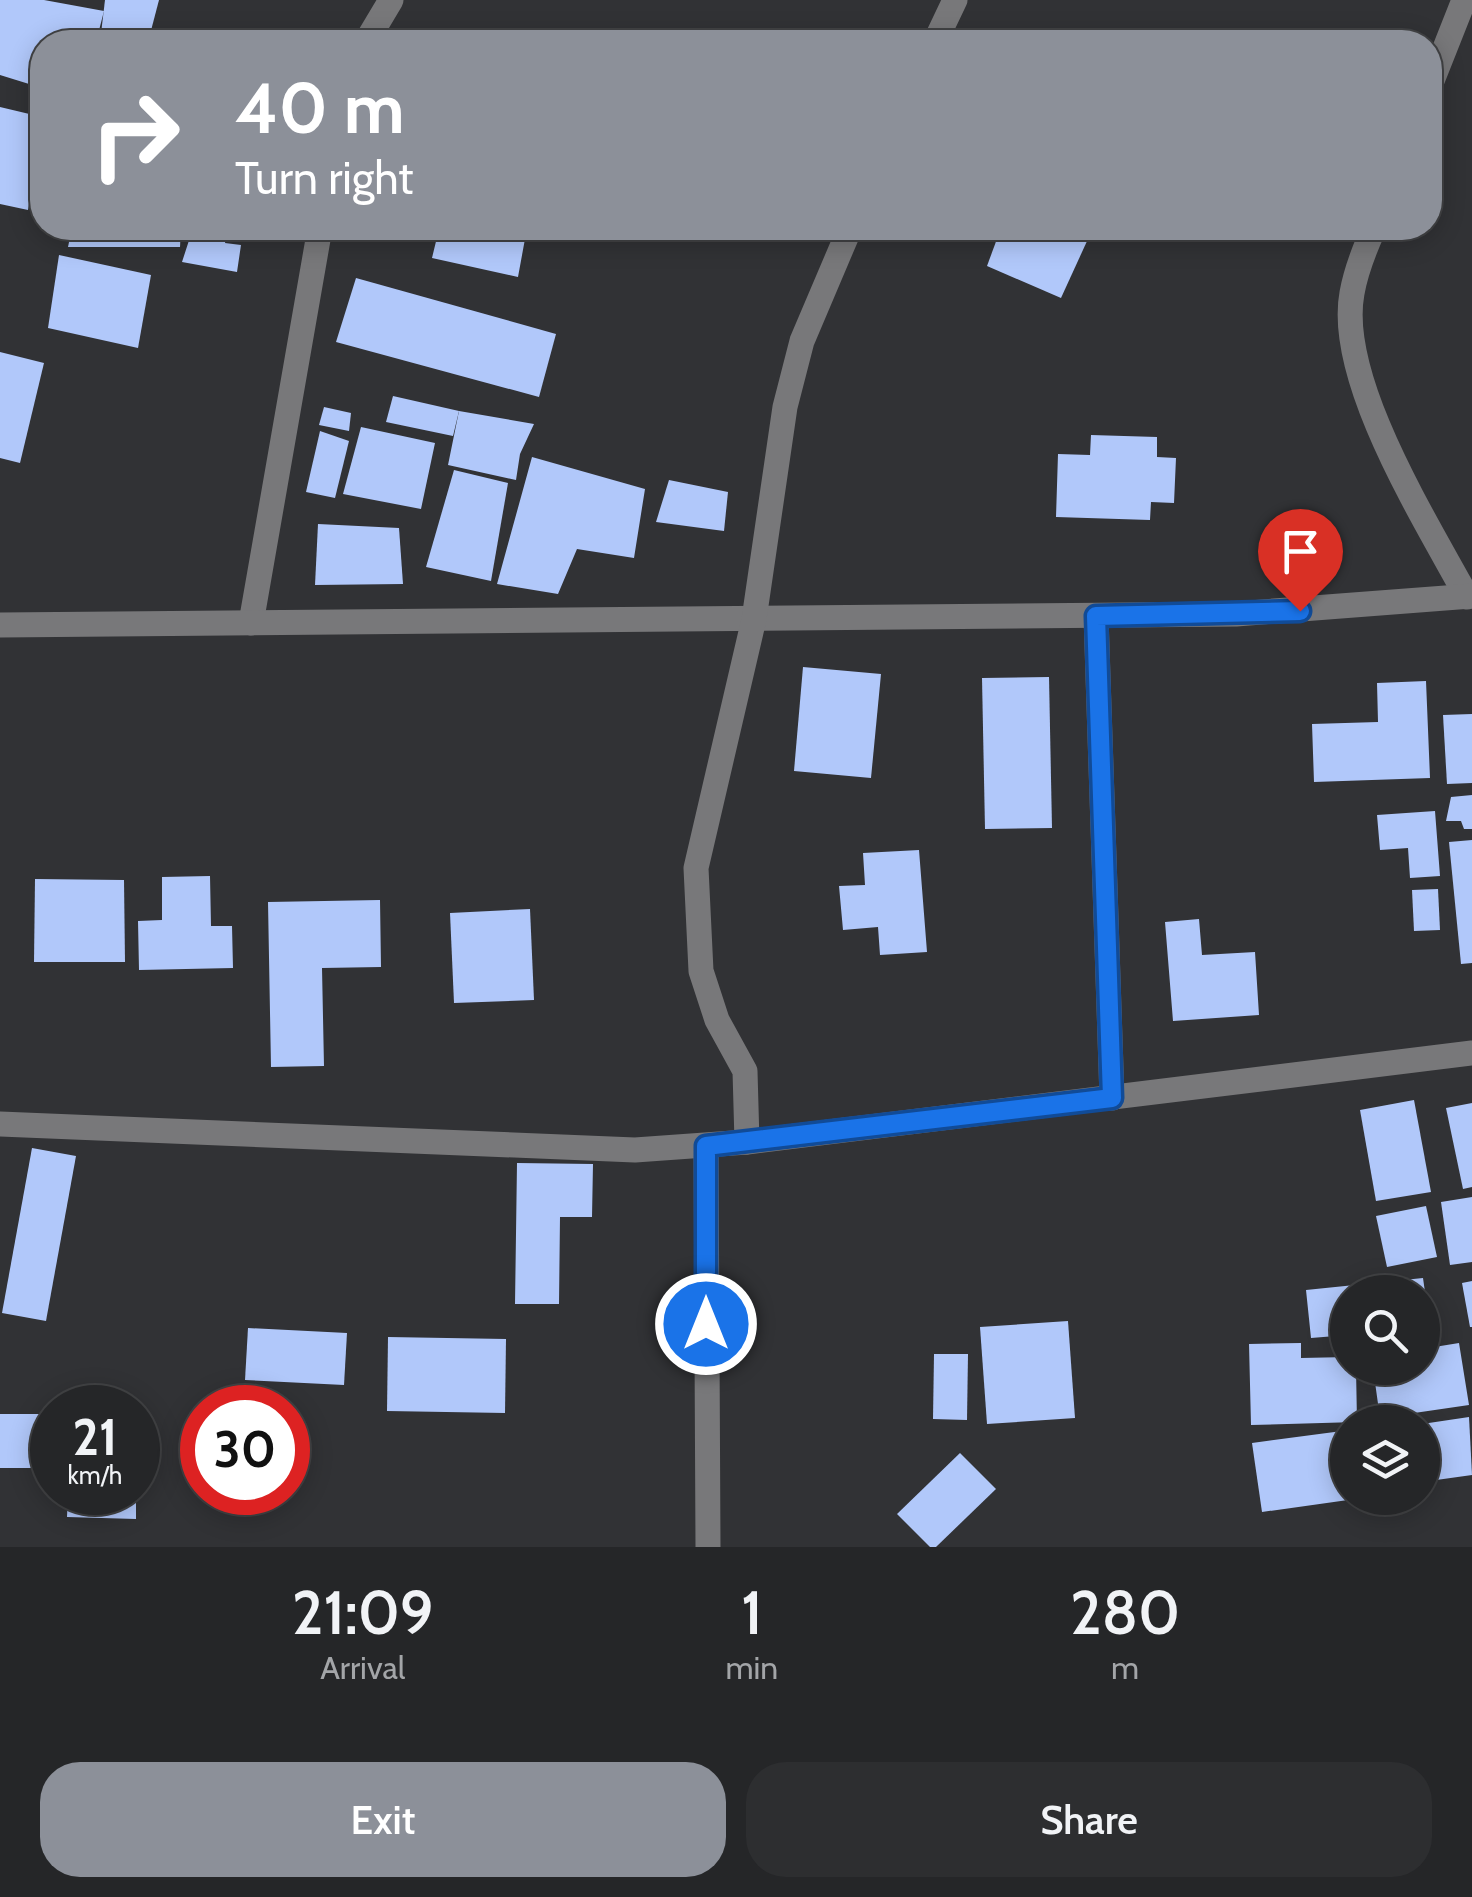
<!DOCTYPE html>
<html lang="en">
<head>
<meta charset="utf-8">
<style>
	body { margin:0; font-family:Cabin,sans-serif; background:#2d2e30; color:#f1f3f6; height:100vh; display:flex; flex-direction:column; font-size:38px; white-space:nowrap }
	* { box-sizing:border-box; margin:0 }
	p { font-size:32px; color:#a3a5a8 }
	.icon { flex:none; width:55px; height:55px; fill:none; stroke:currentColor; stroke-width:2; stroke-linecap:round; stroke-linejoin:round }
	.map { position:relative; height:1547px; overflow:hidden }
	.sheet { display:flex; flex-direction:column; background:#252628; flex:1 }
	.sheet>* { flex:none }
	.hud { position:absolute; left:30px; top:30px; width:1412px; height:210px; border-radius:40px; box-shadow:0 5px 25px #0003,0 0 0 2px #424345; background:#8c9099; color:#fff; overflow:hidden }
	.buttons { position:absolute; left:1330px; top:1275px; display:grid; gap:20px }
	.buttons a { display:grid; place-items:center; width:110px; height:110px; border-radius:50%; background:#252628; box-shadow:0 5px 25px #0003,0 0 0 2px #424345; font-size:50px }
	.speed { position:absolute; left:30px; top:1385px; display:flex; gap:20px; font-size:50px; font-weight:700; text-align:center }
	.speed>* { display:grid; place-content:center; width:130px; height:130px; border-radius:50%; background:#252628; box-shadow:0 5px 25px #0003,0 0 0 2px #424345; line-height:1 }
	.speed small { font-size:25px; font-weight:400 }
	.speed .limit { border:15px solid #d22; background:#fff; color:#111 }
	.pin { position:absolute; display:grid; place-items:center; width:85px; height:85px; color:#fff; margin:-102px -42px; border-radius:50% 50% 50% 0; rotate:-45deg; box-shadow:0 0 10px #0007 }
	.pin .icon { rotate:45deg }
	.me { position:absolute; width:110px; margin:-55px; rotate:0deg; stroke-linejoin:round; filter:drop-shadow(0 0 8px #0008) }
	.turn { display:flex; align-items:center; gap:35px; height:210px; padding:0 40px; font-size:45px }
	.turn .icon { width:130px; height:130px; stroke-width:2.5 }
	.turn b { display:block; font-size:70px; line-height:85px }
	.eta { display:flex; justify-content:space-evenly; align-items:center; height:170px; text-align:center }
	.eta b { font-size:60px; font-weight:600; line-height:70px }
	.action { display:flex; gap:20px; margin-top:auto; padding:20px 40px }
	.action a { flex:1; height:115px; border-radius:40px; background:#8c9099; color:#fff; font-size:40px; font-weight:600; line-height:115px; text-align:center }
	.action a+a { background:#2d2e30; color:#f1f3f6 }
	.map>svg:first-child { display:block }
	.building { fill:#b1c8fa }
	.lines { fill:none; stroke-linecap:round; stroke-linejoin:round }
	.minor { stroke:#78787a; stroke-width:25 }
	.route-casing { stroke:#114b97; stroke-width:25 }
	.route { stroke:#1a73e8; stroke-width:18 }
</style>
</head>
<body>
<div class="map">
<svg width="1472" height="1547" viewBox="0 0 1472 1547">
	<rect width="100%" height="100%" fill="#313235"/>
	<g class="building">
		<path d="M 0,0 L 44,0 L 104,11 L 96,42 L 42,42 L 42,88 L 0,75 Z"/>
		<path d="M 105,0 L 159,0 L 148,42 L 100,42 Z"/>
		<path d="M 0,107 L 42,117 L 28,210 L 0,204 Z"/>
		<path d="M 72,228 L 181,228 L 180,247 L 68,247 Z"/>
		<path d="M 193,228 L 228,228 L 225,243 L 241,245 L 237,272 L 182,262 Z"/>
		<path d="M 476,228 L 527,228 L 518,277 L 432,258 L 439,229 L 473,237 Z"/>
		<path d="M 1001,228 L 1093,228 L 1061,298 L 987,266 Z"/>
		<path d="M 59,255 L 151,275 L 138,348 L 48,328 Z"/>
		<path d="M 356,278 L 556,334 L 539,397 L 336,342 Z"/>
		<path d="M 0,352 L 44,363 L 20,463 L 0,458 Z"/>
		<path d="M 393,396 L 459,411 L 453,436 L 386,422 Z"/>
		<path d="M 324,407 L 351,413 L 349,431 L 319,425 Z"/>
		<path d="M 459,411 L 534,424 L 520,454 L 516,480 L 448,465 Z"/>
		<path d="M 361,427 L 435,443 L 421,509 L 343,494 Z"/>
		<path d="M 320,431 L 349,441 L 335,498 L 306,492 Z"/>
		<path d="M 1091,435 L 1157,437 L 1157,457 L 1176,458 L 1174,503 L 1151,502 L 1150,520 L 1056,517 L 1058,454 L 1090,455 Z"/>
		<path d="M 532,457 L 645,489 L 634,558 L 577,549 L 558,594 L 497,584 Z"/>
		<path d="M 454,470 L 508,483 L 491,581 L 426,567 Z"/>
		<path d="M 669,480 L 728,492 L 724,531 L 656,522 Z"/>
		<path d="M 318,524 L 399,528 L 403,584 L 315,585 Z"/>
		<path d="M 803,667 L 881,674 L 871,778 L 794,771 Z"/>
		<path d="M 1049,677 L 1052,828 L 985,829 L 982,678 Z"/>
		<path d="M 1426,681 L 1430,778 L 1314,782 L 1312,724 L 1378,722 L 1377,683 Z"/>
		<path d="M 1472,714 L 1472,783 L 1447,784 L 1443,715 Z"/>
		<path d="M 1472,795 L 1472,829 L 1464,829 L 1461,821 L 1446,821 L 1451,797 Z"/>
		<path d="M 1435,811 L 1440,876 L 1410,878 L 1408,848 L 1380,850 L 1377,815 Z"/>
		<path d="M 1472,840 L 1472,963 L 1461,964 L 1449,842 Z"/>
		<path d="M 919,850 L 927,952 L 880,955 L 878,927 L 843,930 L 839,886 L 865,885 L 863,853 Z"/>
		<path d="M 210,876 L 211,926 L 232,926 L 233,968 L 139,970 L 138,921 L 162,920 L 162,877 Z"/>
		<path d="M 35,879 L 124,880 L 125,962 L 34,962 Z"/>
		<path d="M 1438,889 L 1440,930 L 1414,931 L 1412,890 Z"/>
		<path d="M 380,900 L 381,967 L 322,968 L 324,1066 L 271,1067 L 268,902 Z"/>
		<path d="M 530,909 L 534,1000 L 454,1003 L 450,913 Z"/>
		<path d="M 1199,919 L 1202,955 L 1255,952 L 1259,1015 L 1173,1021 L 1165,922 Z"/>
		<path d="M 1414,1100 L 1431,1192 L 1376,1201 L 1360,1110 Z"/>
		<path d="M 1472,1103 L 1472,1187 L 1463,1189 L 1446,1108 Z"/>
		<path d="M 32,1148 L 76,1156 L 46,1321 L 2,1313 Z"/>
		<path d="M 517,1163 L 593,1164 L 592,1217 L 560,1217 L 559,1304 L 515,1304 Z"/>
		<path d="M 1472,1197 L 1472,1262 L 1450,1265 L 1441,1202 Z"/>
		<path d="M 1426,1206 L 1437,1257 L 1387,1267 L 1376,1216 Z"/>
		<path d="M 1423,1278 L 1425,1292 L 1348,1292 L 1348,1335 L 1311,1338 L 1306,1290 Z"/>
		<path d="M 1472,1281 L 1472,1327 L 1470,1327 L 1462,1283 Z"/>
		<path d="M 1422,1294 L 1428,1326 L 1422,1327 Z"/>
		<path d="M 1068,1321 L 1075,1418 L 987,1424 L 980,1327 Z"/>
		<path d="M 248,1328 L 347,1333 L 344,1385 L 245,1380 Z"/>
		<path d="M 388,1337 L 506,1339 L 505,1413 L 387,1411 Z"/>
		<path d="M 1301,1343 L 1301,1358 L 1348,1357 L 1348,1368 L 1356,1368 L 1357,1422 L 1251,1425 L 1249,1344 Z"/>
		<path d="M 1459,1343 L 1469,1405 L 1380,1418 L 1373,1368 L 1422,1368 L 1422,1349 Z"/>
		<path d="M 934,1354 L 968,1354 L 967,1420 L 933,1419 Z"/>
		<rect x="0" y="1414" width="43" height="54"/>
		<path d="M 1469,1417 L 1472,1475 L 1422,1482 L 1422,1424 Z"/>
		<path d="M 1342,1431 L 1348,1500 L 1262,1512 L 1252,1443 Z"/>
		<path d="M 960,1453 L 996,1489 L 936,1547 L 930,1547 L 897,1514 Z"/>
		<path d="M 68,1492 L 136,1492 L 136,1519 L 67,1517 Z"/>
	</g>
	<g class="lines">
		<g class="minor">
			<path d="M 366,42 L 391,0"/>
			<path d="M 935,42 L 955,0"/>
			<path d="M 1430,86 L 1464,0"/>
			<path d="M 1374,228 C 1365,248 1356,270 1352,293 C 1336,379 1426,521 1467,597"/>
			<path d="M 1096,616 L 1112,1098"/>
			<path d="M 251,623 L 320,228"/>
			<path d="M 0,625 L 1236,614 L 1472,596"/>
			<path d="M 0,1124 L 635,1150 L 747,1142 L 1472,1053"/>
			<path d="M 747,1142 L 745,1071 L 717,1020 L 701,971 L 696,868 L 754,619 L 785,407 L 802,341 L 850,228"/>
			<path d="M 706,1146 L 708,1547"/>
		</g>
	</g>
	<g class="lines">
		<defs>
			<path id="route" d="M 706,1324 L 706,1146 L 1112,1098 L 1096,616 L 1300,611"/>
		</defs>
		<use href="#route" class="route-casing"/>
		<use href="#route" class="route"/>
	</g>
</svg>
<div class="buttons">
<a><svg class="icon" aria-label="search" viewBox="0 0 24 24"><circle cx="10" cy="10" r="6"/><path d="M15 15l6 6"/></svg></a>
<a><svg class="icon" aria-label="layers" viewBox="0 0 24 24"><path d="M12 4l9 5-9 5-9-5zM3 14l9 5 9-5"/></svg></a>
</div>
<div class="speed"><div>21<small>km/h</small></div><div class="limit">30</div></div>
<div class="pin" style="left:1300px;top:611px;background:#d93025"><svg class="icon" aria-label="arrive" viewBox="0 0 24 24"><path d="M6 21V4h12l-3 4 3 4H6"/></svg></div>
<svg class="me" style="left:706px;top:1324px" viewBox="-20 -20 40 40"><circle r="17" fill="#1a73e8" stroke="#fff" stroke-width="3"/><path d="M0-11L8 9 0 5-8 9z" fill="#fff"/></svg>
<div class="hud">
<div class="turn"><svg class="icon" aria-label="right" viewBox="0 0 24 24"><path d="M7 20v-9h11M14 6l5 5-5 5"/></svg><div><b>40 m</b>Turn right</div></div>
</div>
</div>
<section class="sheet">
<div class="eta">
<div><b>21:09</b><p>Arrival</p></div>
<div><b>1</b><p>min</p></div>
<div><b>280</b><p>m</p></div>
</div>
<div class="action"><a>Exit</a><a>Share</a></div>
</section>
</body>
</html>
